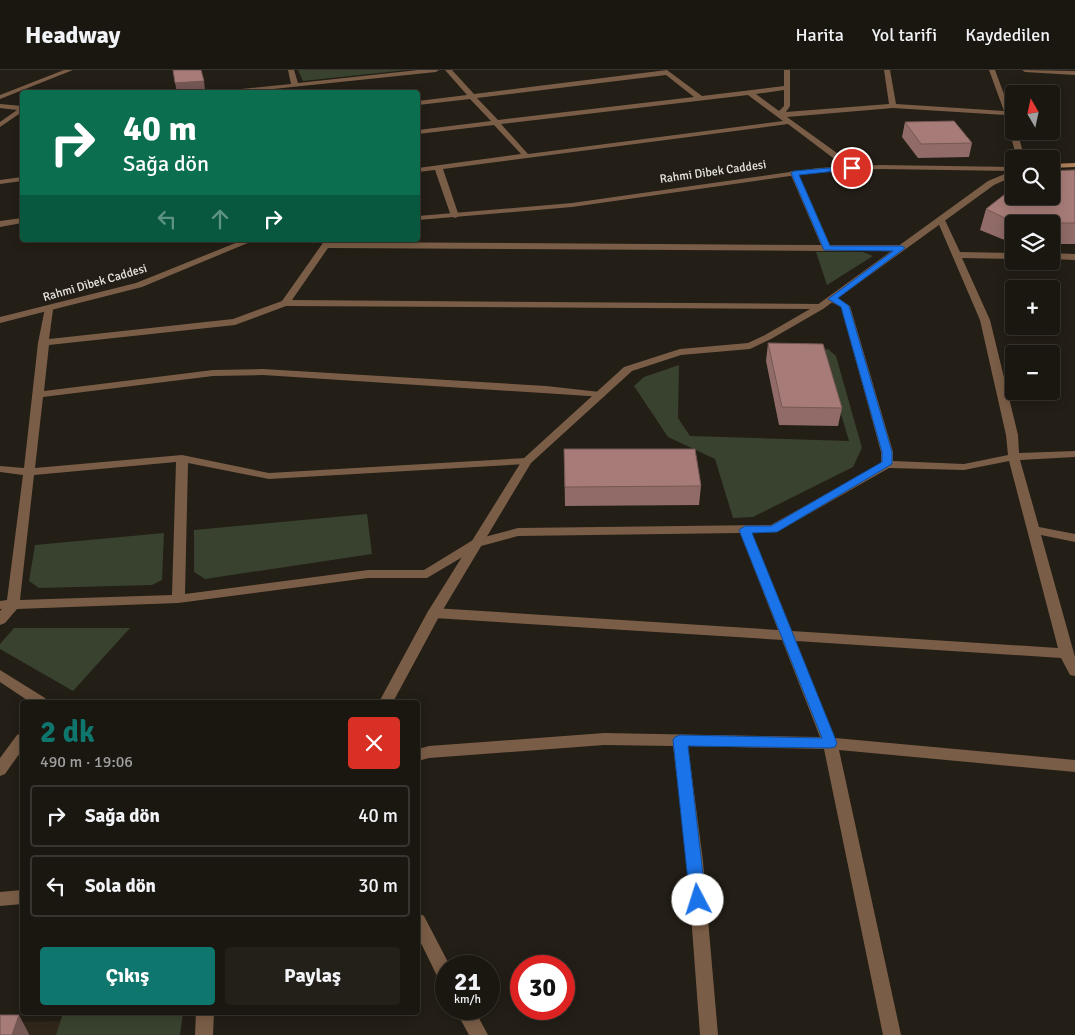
<!DOCTYPE html>
<html lang="tr">
<head>
<meta charset="utf-8">
<style>
	body { margin:0; font-family:Signika,sans-serif; background:#231f19; color:#f1f3f6; height:100vh; display:flex; flex-direction:column; font-size:19px; white-space:nowrap }
	* { box-sizing:border-box; margin:0 }
	p { font-size:16px; color:#9f9f9f }
	.icon { flex:none; width:28px; height:28px; fill:none; stroke:currentColor; stroke-width:2; stroke-linecap:round; stroke-linejoin:round }
	.map { position:relative; flex:1; overflow:hidden }
	.drawer { position:absolute; left:20px; top:630px; width:400px; height:315px; display:flex; flex-direction:column; background:#1a1610; border-radius:5px; box-shadow:0 2px 12px #0003,0 0 0 1px #383530 }
	.drawer>* { flex:none }
	.banner { position:absolute; left:20px; top:20px; width:400px; height:152px; border-radius:5px; box-shadow:0 2px 12px #0003,0 0 0 1px #383530; background:#0b6e4f; color:#fff; overflow:hidden }
	.needle { width:32px; rotate:351deg }
	.tools { position:absolute; left:1005px; top:15px; display:grid; gap:10px }
	.tools a { display:grid; place-items:center; width:55px; height:55px; border-radius:5px; background:#1a1610; box-shadow:0 2px 12px #0003,0 0 0 1px #383530; font-size:25px }
	.speed { position:absolute; left:435px; top:885px; display:flex; gap:10px; font-size:25px; font-weight:700; text-align:center }
	.speed>* { display:grid; place-content:center; width:65px; height:65px; border-radius:50%; background:#1a1610; box-shadow:0 2px 12px #0003,0 0 0 1px #383530; line-height:1 }
	.speed small { font-size:12px; font-weight:400 }
	.speed .limit { border:8px solid #d22; background:#fff; color:#111 }
	.pin { position:absolute; display:grid; place-items:center; width:42px; height:42px; color:#fff; margin:-21px; border:2px solid #fff; border-radius:50%; box-shadow:0 1px 5px #0007 }
	.me { position:absolute; width:55px; margin:-28px; rotate:355deg; stroke-linejoin:round; filter:drop-shadow(0 0 4px #0008) }
	.turn { display:flex; align-items:center; gap:18px; height:105px; padding:0 20px; font-size:22px }
	.turn .icon { width:65px; height:65px; stroke-width:2.5 }
	.turn b { display:block; font-size:35px; line-height:42px }
	.lanes { display:flex; align-items:center; height:48px; padding:0 20px; background:#0003; justify-content:center; gap:25px; direction:ltr }
	.lanes .off { opacity:.35 }
	.round { display:grid; place-items:center; flex:none; width:52px; height:52px; border-radius:5px; background:#231f19 }
	.headline { display:flex; align-items:center; justify-content:space-between; height:85px; padding:0 20px }
	h1 { font-size:30px; font-weight:700; line-height:38px; color:#0f766e }
	.primary-button { display:flex; gap:10px; margin-top:auto; padding:10px 20px }
	.primary-button a { flex:1; height:58px; border-radius:5px; background:#0f766e; color:#fff; font-size:20px; font-weight:700; line-height:58px; text-align:center }
	.primary-button a+a { background:#231f19; color:#f1f3f6 }
	ul { padding:0; list-style:none }
	li { display:flex; align-items:center; gap:15px; height:62px; margin:0 10px 8px; padding:0 10px; border:2px solid #383530; border-radius:5px }
	li div { flex:1 }
	li b { display:block; font-size:19px }
	li em { font-style:normal }
	header { display:flex; align-items:center; gap:30px; box-sizing:border-box; height:70px; padding:0 25px; background:#1a1610; border-bottom:1px solid #383530 }
	header strong { font-size:24px }
	nav { display:flex; gap:28px; margin-inline-start:auto; font-size:18px }
	.map>svg:first-child { display:block }
	.built { fill:#30271a }
	.green { fill:#39422f }
	.lines { fill:none; stroke-linecap:round; stroke-linejoin:round }
	.minor { fill:#7a5d46; fill-rule:evenodd }
	.tertiary { fill:#7a5d46; fill-rule:evenodd }
	.secondary { fill:#ae805a; fill-rule:evenodd }
	.wall { fill:#906b67 }
	.shaded-wall { fill:#755754 }
	.building { fill:#a77c78; stroke:#755754 }
	.route { fill:#1a73e8; stroke:#114b97 }
	.labels { text-anchor:middle; dominant-baseline:central; stroke-width:5; stroke-linejoin:round; paint-order:stroke }
	.far-street-label { font-size:12px; fill:#eae6e1; stroke:#231e16 }
</style>
</head>
<body>
<header>
<strong>Headway</strong>
<nav><a>Harita</a><a>Yol tarifi</a><a>Kaydedilen</a></nav>
</header>
<div class="map">
<svg width="1075" height="965" viewBox="0 0 1075 965">
	<rect width="100%" height="100%" fill="#231e16"/>
	<path class="built" d="M 61,951 L 56,965 L 0,965 L 0,953 Z"/>
	<g class="green">
		<path d="M 298,0 L 407,0 L 303,11 Z"/>
		<path d="M 816,182 L 863,182 L 873,186 L 827,215 Z"/>
		<path d="M 828,279 L 836,286 L 862,378 L 853,397 L 753,447 L 733,448 L 715,389 L 668,367 L 634,316 L 644,307 L 679,295 L 678,348 L 690,366 L 849,371 L 822,280 Z"/>
		<path d="M 367,444 L 372,484 L 205,509 L 194,502 L 194,460 Z"/>
		<path d="M 164,463 L 162,510 L 152,515 L 39,518 L 29,511 L 35,475 Z"/>
		<path d="M 14,558 L 130,558 L 73,621 L 0,579 L 0,574 Z"/>
		<path d="M 63,943 L 63,942 L 183,943 L 180,965 L 56,965 Z"/>
	</g>
	<g class="lines">
		<g class="minor">
			<path d="M 64,0 L 73,0 L 0,29 L 0,25 Z"/>
			<path d="M 288,0 L 294,0 L 298,13 L 418,0 L 439,0 L 436,2 L 245,22 L 228,22 L 231,20 L 291,14 Z"/>
			<path d="M 445,0 L 452,0 L 474,24 L 667,0 L 702,26 L 784,16 L 784,0 L 790,0 L 790,36 L 786,42 L 889,34 L 884,0 L 890,0 L 896,34 L 1004,41 L 989,0 L 995,0 L 1011,43 L 1014,61 L 1017,61 L 1025,89 L 1017,89 L 1005,45 L 893,38 L 787,47 L 855,96 L 855,100 L 849,100 L 788,54 L 443,99 L 459,146 L 455,148 L 451,146 L 435,100 L 418,102 L 418,98 L 521,84 L 494,55 L 418,64 L 418,60 L 491,51 L 470,29 L 418,35 L 418,31 L 467,25 ZM 666,5 L 694,27 L 498,50 L 477,28 ZM 784,20 L 784,36 L 779,41 L 756,24 ZM 748,25 L 783,51 L 528,84 L 501,54 Z"/>
			<path d="M 1022,0 L 1075,1 L 1075,5 L 1025,2 Z"/>
			<path d="M 0,34 L 22,36 L 22,42 L 0,57 L 0,52 L 17,40 L 0,38 Z"/>
			<path d="M 791,101 L 798,103 L 830,175 L 902,175 L 906,178 L 902,181 L 827,181 L 328,178 L 292,230 L 820,234 L 823,235 L 823,239 L 286,236 L 235,255 L 49,275 L 44,321 L 213,300 L 263,299 L 546,316 L 600,322 L 605,325 L 604,327 L 263,305 L 213,306 L 43,327 L 35,398 L 182,385 L 269,403 L 527,388 L 533,391 L 527,394 L 269,409 L 188,393 L 185,524 L 368,500 L 424,500 L 473,470 L 518,458 L 771,455 L 881,393 L 881,382 L 841,237 L 829,231 L 829,227 L 835,227 L 850,236 L 893,382 L 893,391 L 964,394 L 1008,385 L 1006,365 L 980,250 L 937,150 L 944,148 L 960,182 L 1014,183 L 1014,189 L 962,188 L 990,250 L 1018,365 L 1019,383 L 1075,381 L 1075,387 L 1020,390 L 1039,457 L 1075,464 L 1075,472 L 1041,465 L 1075,587 L 1075,606 L 1070,605 L 1061,588 L 796,571 L 835,668 L 1075,690 L 1075,702 L 839,680 L 901,965 L 883,965 L 824,679 L 688,676 L 703,791 L 718,965 L 700,965 L 687,791 L 673,676 L 604,675 L 429,688 L 418,691 L 418,679 L 429,676 L 604,663 L 820,667 L 782,570 L 434,548 L 429,546 L 427,543 L 429,540 L 434,538 L 778,560 L 740,463 L 518,466 L 481,476 L 427,508 L 368,508 L 178,533 L 17,539 L 5,553 L 0,555 L 0,541 L 2,539 L 0,539 L 0,531 L 7,530 L 23,405 L 0,402 L 0,396 L 24,398 L 38,273 L 45,238 L 48,237 L 53,240 L 49,269 L 233,249 L 282,231 L 325,170 L 333,170 L 332,172 L 821,175 L 790,103 ZM 1009,391 L 1058,578 L 792,561 L 752,463 L 777,462 L 889,398 L 964,400 ZM 176,392 L 172,525 L 20,530 L 34,405 Z"/>
			<path d="M 22,107 L 22,111 L 0,114 L 0,110 Z"/>
			<path d="M 22,148 L 22,153 L 0,157 L 0,151 Z"/>
			<path d="M 1051,183 L 1075,184 L 1075,190 L 1051,189 Z"/>
			<path d="M 0,600 L 45,628 L 47,632 L 30,632 L 0,612 Z"/>
			<path d="M 22,663 L 22,680 L 5,704 L 0,706 L 0,688 L 17,665 Z"/>
			<path d="M 22,820 L 22,834 L 0,836 L 0,822 Z"/>
			<path d="M 196,942 L 214,942 L 213,965 L 195,965 Z"/>
		</g>
		<g class="tertiary">
			<path d="M 881,95 L 1014,97 L 1014,106 L 994,115 L 823,239 L 771,269 L 750,279 L 681,285 L 632,301 L 531,393 L 441,543 L 393,632 L 379,632 L 427,543 L 523,389 L 624,297 L 680,279 L 748,273 L 765,265 L 817,235 L 988,111 L 1012,101 L 881,99 L 818,102 L 572,137 L 418,150 L 418,146 L 572,133 L 818,98 Z"/>
			<path d="M 243,170 L 255,170 L 142,217 L 0,253 L 0,247 L 136,213 Z"/>
			<path d="M 418,843 L 424,846 L 450,896 L 446,896 L 446,914 L 440,912 L 418,867 Z"/>
			<path d="M 455,939 L 474,939 L 488,965 L 469,965 Z"/>
		</g>
		<path class="secondary" d="M 1075,93 L 1075,97 L 1051,98 L 1051,94 Z"/>
	</g>
	<g class="wall">
		<path d="M 905,52 L 972,73 L 969,87 L 918,88 L 902,67 Z"/>
		<path d="M 1075,100 L 1075,174 L 1051,174 L 1051,154 L 1014,154 L 1014,172 L 1002,169 L 980,160 L 986,139 Z"/>
		<path d="M 768,273 L 842,338 L 838,356 L 779,355 L 766,291 Z"/>
		<path d="M 564,379 L 701,416 L 699,435 L 565,436 Z"/>
	</g>
	<g class="shaded-wall">
		<path d="M 204,11 L 205,20 L 177,22 L 175,13 Z"/>
		<path d="M 19,945 L 29,964 L 29,965 L 12,965 Z"/>
	</g>
	<g class="building">
		<path d="M 173,0 L 201,0 L 204,11 L 175,13 Z"/>
		<path d="M 954,51 L 972,73 L 921,74 L 905,52 Z"/>
		<path d="M 1073,100 L 1075,100 L 1075,153 L 1026,153 L 1007,149 L 986,139 L 1014,117 L 1014,126 L 1051,126 L 1051,101 Z"/>
		<path d="M 768,273 L 823,274 L 842,338 L 782,337 Z"/>
		<path d="M 564,379 L 695,379 L 701,416 L 565,417 Z"/>
		<path d="M 0,945 L 19,945 L 12,965 L 0,965 Z"/>
	</g>
	<path class="route" d="M 852,96 L 855,96 L 855,99 L 799,105 L 830,176 L 902,176 L 905,178 L 838,228 L 849,236 L 892,382 L 892,394 L 777,462 L 752,463 L 837,673 L 835,677 L 830,678 L 688,676 L 706,830 L 704,835 L 698,837 L 693,835 L 690,830 L 673,670 L 675,667 L 680,665 L 822,668 L 739,460 L 745,456 L 771,456 L 882,392 L 882,382 L 841,237 L 828,229 L 893,181 L 824,180 L 791,103 L 794,101 Z"/>
	<g class="labels">
		<g class="far-street-label">
			<text transform="translate(713 102) rotate(-8)">Rahmi Dibek Caddesi</text>
			<text transform="translate(95 213) rotate(-16)">Rahmi Dibek Caddesi</text>
		</g>
	</g>
</svg>
<div class="tools">
<a><svg class="needle" viewBox="-14 -14 28 28"><path d="M0-13l5 13h-10z" fill="#e53935"/><path d="M0 13l5-13h-10z" fill="#9f9f9f"/></svg></a>
<a><svg class="icon" aria-label="search" viewBox="0 0 24 24"><circle cx="10" cy="10" r="6"/><path d="M15 15l6 6"/></svg></a>
<a><svg class="icon" aria-label="layers" viewBox="0 0 24 24"><path d="M12 4l9 5-9 5-9-5zM3 14l9 5 9-5"/></svg></a>
<a>+</a>
<a>−</a>
</div>
<div class="speed"><div>21<small>km/h</small></div><div class="limit">30</div></div>
<div class="pin" style="left:852px;top:98px;background:#d93025"><svg class="icon" aria-label="arrive" viewBox="0 0 24 24"><path d="M6 21V4h12l-3 4 3 4H6"/></svg></div>
<svg class="me" style="left:698px;top:830px" viewBox="-20 -20 40 40"><circle r="19" fill="#fff"/><path d="M0-13L10 11 0 6-10 11z" fill="#1a73e8"/></svg>
<div class="banner">
<div class="turn"><svg class="icon" aria-label="right" viewBox="0 0 24 24"><path d="M7 20v-9h11M14 6l5 5-5 5"/></svg><div><b>40 m</b>Sağa dön</div></div>
<div class="lanes"><svg class="icon off" aria-label="left" viewBox="0 0 24 24"><path d="M17 20v-9H6M10 6l-5 5 5 5"/></svg><svg class="icon off" aria-label="ahead" viewBox="0 0 24 24"><path d="M12 20V5M6 11l6-6 6 6"/></svg><svg class="icon" aria-label="right" viewBox="0 0 24 24"><path d="M7 20v-9h11M14 6l5 5-5 5"/></svg></div>
</div>
<section class="drawer">
<div class="headline"><div><h1>2 dk</h1><p>490 m · 19:06</p></div><a class="round" style="background:#d93025;color:#fff"><svg class="icon" aria-label="close" viewBox="0 0 24 24"><path d="M6 6l12 12M18 6L6 18"/></svg></a></div>
<ul>
<li><svg class="icon" aria-label="right" viewBox="0 0 24 24"><path d="M7 20v-9h11M14 6l5 5-5 5"/></svg><div><b>Sağa dön</b></div><em>40 m</em></li>
<li><svg class="icon" aria-label="left" viewBox="0 0 24 24"><path d="M17 20v-9H6M10 6l-5 5 5 5"/></svg><div><b>Sola dön</b></div><em>30 m</em></li>
</ul>
<div class="primary-button"><a>Çıkış</a><a>Paylaş</a></div>
</section>
</div>
</body>
</html>
